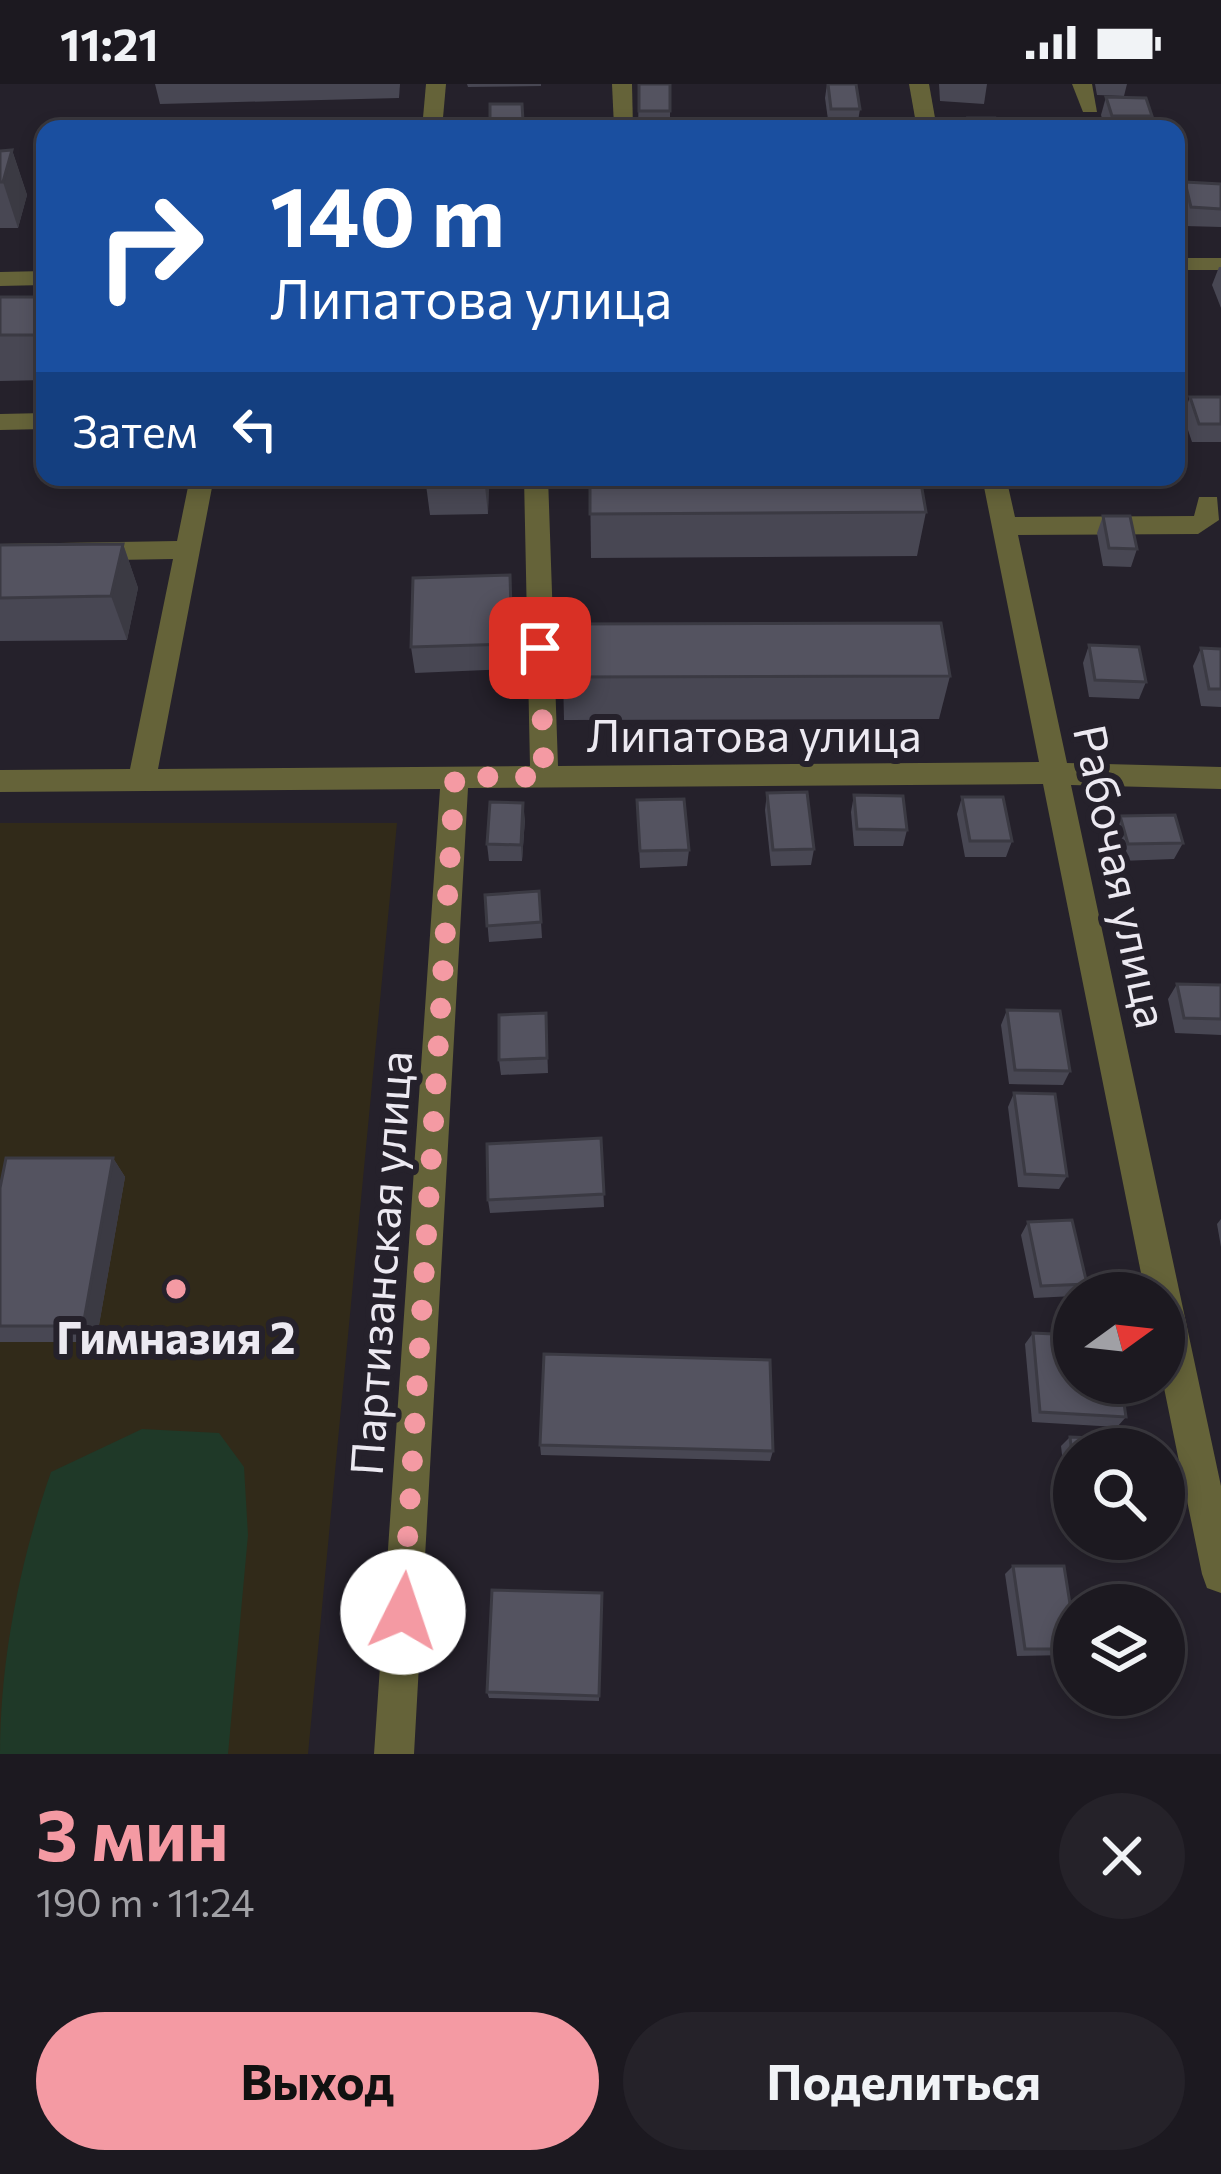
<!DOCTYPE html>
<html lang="ru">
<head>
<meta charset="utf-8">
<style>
	body { margin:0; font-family:Commissioner,sans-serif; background:#252229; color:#f1f3f6; height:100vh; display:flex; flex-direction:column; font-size:45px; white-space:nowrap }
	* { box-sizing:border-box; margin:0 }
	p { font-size:39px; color:#a0a0a5 }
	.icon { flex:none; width:66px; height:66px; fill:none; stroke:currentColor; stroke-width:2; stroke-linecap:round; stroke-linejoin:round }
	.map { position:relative; height:1670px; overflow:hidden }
	.details { display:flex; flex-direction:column; background:#1c1920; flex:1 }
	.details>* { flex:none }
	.guide { position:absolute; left:36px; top:36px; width:1149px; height:366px; border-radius:24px; box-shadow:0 6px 18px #0003,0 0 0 3px #3a383e; background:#1a4fa0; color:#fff; overflow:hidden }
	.needle { width:78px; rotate:75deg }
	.controls { position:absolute; left:1053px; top:1188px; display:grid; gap:24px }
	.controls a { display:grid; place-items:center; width:132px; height:132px; border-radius:50%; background:#1c1920; box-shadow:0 6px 18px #0003,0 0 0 3px #3a383e; font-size:60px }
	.pin { position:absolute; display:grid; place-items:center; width:102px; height:102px; color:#fff; margin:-51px; border-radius:24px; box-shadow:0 6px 18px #0006 }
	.me { position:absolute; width:132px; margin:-66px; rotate:4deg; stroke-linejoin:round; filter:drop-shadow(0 0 9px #0008) }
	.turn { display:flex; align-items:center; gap:42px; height:252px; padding:0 36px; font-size:54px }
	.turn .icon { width:156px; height:156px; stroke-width:2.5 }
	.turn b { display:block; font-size:84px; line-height:102px }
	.then { display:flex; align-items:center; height:114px; padding:0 36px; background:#0003; gap:24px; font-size:45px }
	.round { display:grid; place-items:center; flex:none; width:126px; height:126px; border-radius:63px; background:#252229 }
	.head { display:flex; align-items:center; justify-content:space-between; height:204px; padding:0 36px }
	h1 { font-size:72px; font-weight:700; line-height:90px; color:#f49aa3 }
	.cta { display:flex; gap:24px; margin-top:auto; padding:24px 36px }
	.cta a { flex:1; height:138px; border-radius:72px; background:#f49aa3; color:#111; font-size:48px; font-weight:700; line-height:138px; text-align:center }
	.cta a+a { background:#252229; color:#f1f3f6 }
	.status { display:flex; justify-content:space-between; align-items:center; height:84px; padding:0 60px; background:#1c1920; direction:ltr }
	.status svg { height:33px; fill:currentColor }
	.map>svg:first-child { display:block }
	.education { fill:#312a19 }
	.green { fill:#1f3928 }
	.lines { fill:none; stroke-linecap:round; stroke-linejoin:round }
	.minor { fill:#656339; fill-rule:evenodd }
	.wall { fill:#484753 }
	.shaded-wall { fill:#3b3a43 }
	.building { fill:#545360; stroke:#3b3a43; stroke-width:3 }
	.route { stroke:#f49aa3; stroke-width:21; stroke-dasharray:0 37.8 }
	.poi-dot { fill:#f49aa3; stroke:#25212b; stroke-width:4.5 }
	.labels { text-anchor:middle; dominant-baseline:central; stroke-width:12; stroke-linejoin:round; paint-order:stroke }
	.street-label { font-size:45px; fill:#ece9f1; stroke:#25212b }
	.poi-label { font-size:45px; font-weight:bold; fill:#ece9f1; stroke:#25212b }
</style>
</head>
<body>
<div class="status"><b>11:21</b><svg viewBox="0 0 49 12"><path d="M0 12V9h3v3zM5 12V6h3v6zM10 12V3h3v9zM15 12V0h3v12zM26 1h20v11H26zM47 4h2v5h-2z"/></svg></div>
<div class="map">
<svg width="1221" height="1670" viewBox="0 0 1221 1670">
	<rect width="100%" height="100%" fill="#25212b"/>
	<path class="education" d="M 0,739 L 397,739 L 308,1670 L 0,1670 Z"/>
	<path class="green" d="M 142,1345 L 219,1349 L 244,1383 L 248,1451 L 228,1670 L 0,1670 C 0,1575 20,1477 51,1388 Z"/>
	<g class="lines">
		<g class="minor">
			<path d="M 426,0 L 446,0 L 442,45 L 422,45 Z"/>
			<path d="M 612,0 L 632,0 L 633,45 L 614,43 Z"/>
			<path d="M 909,0 L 929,0 L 937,45 L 917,45 Z"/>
			<path d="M 1072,0 L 1092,0 L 1097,28 L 1083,28 Z"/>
			<rect x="1176" y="174" width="45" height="12"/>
			<path d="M 45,187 L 45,201 L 0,202 L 0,188 Z"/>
			<path d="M 45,329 L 45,345 L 0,346 L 0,330 Z"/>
			<path d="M 190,393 L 214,393 L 158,685 L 530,682 L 524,393 L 548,393 L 558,682 L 1039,678 L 982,393 L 1006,393 L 1015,433 L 1194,432 L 1199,413 L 1217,413 L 1219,436 L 1198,450 L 1018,451 L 1067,679 L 1221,683 L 1221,705 L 1071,701 L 1221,1402 L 1221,1509 L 1207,1504 L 1202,1490 L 1163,1299 L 1164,1209 L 1145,1209 L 1043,700 L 468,704 L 414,1670 L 374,1670 L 440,705 L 0,708 L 0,686 L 130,685 L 173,475 L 0,478 L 0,460 L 177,457 Z"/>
		</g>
	</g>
	<g class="wall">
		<path d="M 155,0 L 400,0 L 399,14 L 160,20 Z"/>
		<path d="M 467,0 L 541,0 L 541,2 L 468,3 Z"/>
		<path d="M 639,0 L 670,0 L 670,45 L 638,45 Z"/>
		<path d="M 827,0 L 856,0 L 860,25 L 857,43 L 829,43 L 825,14 Z"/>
		<path d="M 939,0 L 987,0 L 984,20 L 940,17 Z"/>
		<path d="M 1095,0 L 1127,0 L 1124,12 L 1097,11 Z"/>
		<path d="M 1106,13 L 1152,32 L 1148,45 L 1105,45 L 1101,31 Z"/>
		<path d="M 490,20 L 522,20 L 523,45 L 490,45 Z"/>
		<path d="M 12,66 L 27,111 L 18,144 L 0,144 L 0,67 Z"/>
		<path d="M 1185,98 L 1221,100 L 1221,143 L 1185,142 L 1179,116 Z"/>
		<path d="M 1219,183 L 1221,183 L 1221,224 L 1212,201 Z"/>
		<path d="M 0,213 L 45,213 L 45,296 L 0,297 Z"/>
		<path d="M 1190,313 L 1221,313 L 1221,358 L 1192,358 L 1183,331 Z"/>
		<path d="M 425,393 L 489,393 L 488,430 L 430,431 Z"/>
		<path d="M 590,393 L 926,428 L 917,472 L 591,474 Z"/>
		<path d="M 1103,432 L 1137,465 L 1131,483 L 1103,482 L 1097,449 Z"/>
		<path d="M 123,460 L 138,504 L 127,556 L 0,557 L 0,461 Z"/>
		<path d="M 510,491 L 513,585 L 415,589 L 411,563 Z"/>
		<path d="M 1089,561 L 1146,598 L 1139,615 L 1089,613 L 1083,579 Z"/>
		<path d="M 1201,564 L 1221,565 L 1221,623 L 1201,622 L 1193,582 Z"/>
		<path d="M 950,592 L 939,635 L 564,636 L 563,593 Z"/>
		<path d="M 767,709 L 814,765 L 811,781 L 771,782 L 765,726 Z"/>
		<path d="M 854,711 L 907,746 L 903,762 L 854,762 L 851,728 Z"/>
		<path d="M 962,713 L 1012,757 L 1006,773 L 965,773 L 957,730 Z"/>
		<path d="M 637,716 L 689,766 L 687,782 L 640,784 Z"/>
		<path d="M 1120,732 L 1183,759 L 1174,775 L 1120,777 L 1113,748 Z"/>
		<path d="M 525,735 L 522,777 L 489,777 L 487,760 Z"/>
		<path d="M 539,807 L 542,854 L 489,858 L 485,811 Z"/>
		<path d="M 1177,900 L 1221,901 L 1221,951 L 1175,949 L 1168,915 Z"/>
		<path d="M 1007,926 L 1070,987 L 1063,1001 L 1009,1000 L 1001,941 Z"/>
		<path d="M 546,929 L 548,989 L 501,991 L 499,976 Z"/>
		<path d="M 1014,1009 L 1067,1092 L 1059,1105 L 1018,1103 L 1008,1023 Z"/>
		<path d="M 601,1054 L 604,1123 L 490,1129 L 488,1116 Z"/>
		<path d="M 113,1074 L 125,1093 L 96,1258 L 0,1258 L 0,1104 Z"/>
		<path d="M 1221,1135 L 1221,1163 L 1217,1140 Z"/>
		<path d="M 1028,1138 L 1087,1200 L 1080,1209 L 1074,1209 L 1074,1212 L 1034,1214 L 1021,1151 Z"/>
		<path d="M 1033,1249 L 1126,1333 L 1117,1343 L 1032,1338 L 1025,1260 Z"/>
		<path d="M 1070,1353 L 1074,1365 L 1074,1438 L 1070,1438 L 1061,1362 Z"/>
		<path d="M 540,1361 L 773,1367 L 770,1377 L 541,1371 Z"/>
		<path d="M 1013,1482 L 1074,1545 L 1074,1567 L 1068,1571 L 1017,1572 L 1005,1490 Z"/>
		<path d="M 602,1509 L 599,1617 L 489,1614 L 487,1608 Z"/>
	</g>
	<g class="shaded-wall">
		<path d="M 12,66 L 27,111 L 18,144 L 3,98 Z"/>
		<path d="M 484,393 L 489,393 L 488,430 Z"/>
		<path d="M 123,460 L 138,504 L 127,556 L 111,512 Z"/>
		<path d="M 523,719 L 525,735 L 522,777 L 521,761 Z"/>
		<path d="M 113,1074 L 125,1093 L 96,1258 L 83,1242 Z"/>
	</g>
	<g class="building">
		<rect x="639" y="0" width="31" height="27"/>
		<path d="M 828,0 L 856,0 L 860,25 L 831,25 Z"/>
		<path d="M 1106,13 L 1146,14 L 1152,32 L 1112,32 Z"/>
		<path d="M 490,20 L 522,20 L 523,37 L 490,38 Z"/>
		<path d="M 968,34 L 995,34 L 998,45 L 971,45 Z"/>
		<path d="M 12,66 L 3,98 L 0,98 L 0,67 Z"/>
		<path d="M 1185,98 L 1221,100 L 1221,125 L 1191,123 Z"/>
		<rect x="0" y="213" width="45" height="38"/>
		<path d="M 1190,313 L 1221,313 L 1221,340 L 1199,340 Z"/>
		<path d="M 590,393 L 920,393 L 926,428 L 590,430 Z"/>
		<path d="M 1103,432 L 1130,432 L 1137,465 L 1109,464 Z"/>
		<path d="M 123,460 L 111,512 L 0,514 L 0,461 Z"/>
		<path d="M 510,491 L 512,560 L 411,563 L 413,494 Z"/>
		<path d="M 941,539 L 950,592 L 563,593 L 563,540 Z"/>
		<path d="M 1089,561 L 1139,563 L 1146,598 L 1095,596 Z"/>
		<path d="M 1201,564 L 1221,565 L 1221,605 L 1209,605 Z"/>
		<path d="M 807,708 L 814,765 L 773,766 L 767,709 Z"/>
		<path d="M 854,711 L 903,712 L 907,746 L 857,745 Z"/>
		<path d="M 962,713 L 1003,713 L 1012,757 L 970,757 Z"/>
		<path d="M 684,715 L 689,766 L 640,767 L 637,716 Z"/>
		<path d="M 490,718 L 523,719 L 521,761 L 487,760 Z"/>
		<path d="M 1175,731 L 1183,759 L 1128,760 L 1120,732 Z"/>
		<path d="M 539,807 L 541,838 L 487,842 L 485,811 Z"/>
		<path d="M 1177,900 L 1221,901 L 1221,935 L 1184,934 Z"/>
		<path d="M 1007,926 L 1060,927 L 1070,987 L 1015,986 Z"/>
		<path d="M 546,929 L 547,974 L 499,976 L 499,931 Z"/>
		<path d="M 1014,1009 L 1055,1010 L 1067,1092 L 1025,1090 Z"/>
		<path d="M 601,1054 L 604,1110 L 488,1116 L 487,1060 Z"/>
		<path d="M 6,1074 L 113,1074 L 83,1242 L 0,1242 L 0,1104 Z"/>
		<path d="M 1072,1136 L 1087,1200 L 1041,1202 L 1028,1138 Z"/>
		<path d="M 1033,1249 L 1074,1251 L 1074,1299 L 1121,1299 L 1126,1333 L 1040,1328 Z"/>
		<path d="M 544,1270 L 770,1276 L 773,1367 L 540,1361 Z"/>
		<path d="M 1070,1353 L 1116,1355 L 1118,1365 L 1074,1365 L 1074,1389 Z"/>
		<path d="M 1013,1482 L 1064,1482 L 1074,1545 L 1074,1565 L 1025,1565 Z"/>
		<path d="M 492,1506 L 602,1509 L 599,1612 L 487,1608 Z"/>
	</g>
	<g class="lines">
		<path class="route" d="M 403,1528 L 455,693 L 544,693 L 540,564"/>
	</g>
	<circle class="poi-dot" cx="176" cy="1205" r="12"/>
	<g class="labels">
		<g class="street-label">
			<text x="754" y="649">Липатова улица</text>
			<text transform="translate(1123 792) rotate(78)">Рабочая улица</text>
			<text transform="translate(379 1179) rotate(-86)">Партизанская улица</text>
		</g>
		<g class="poi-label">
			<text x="176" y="1251">Гимназия 2</text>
		</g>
	</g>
</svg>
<div class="controls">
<a><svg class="needle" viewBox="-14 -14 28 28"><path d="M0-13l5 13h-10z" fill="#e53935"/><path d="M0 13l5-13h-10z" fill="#a0a0a5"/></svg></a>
<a><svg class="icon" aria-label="search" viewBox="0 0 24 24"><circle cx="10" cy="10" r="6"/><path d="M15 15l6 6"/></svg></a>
<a><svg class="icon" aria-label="layers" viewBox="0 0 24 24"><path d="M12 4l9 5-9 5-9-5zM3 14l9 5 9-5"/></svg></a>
</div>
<div class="pin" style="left:540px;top:564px;background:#d93025"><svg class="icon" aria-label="arrive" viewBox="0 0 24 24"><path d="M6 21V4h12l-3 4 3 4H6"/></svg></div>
<svg class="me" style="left:403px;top:1528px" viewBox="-20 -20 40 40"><circle r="19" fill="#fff"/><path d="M0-13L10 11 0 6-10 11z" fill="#f49aa3"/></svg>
<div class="guide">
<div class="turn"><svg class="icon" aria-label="right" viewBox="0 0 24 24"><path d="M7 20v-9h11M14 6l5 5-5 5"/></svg><div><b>140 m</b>Липатова улица</div></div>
<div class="then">Затем<svg class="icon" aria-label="left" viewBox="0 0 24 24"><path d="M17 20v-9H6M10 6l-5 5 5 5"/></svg></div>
</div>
</div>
<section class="details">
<div class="head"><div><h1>3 мин</h1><p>190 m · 11:24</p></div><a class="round"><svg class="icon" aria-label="close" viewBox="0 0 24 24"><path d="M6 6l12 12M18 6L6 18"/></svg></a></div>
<div class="cta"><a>Выход</a><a>Поделиться</a></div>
</section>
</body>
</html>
